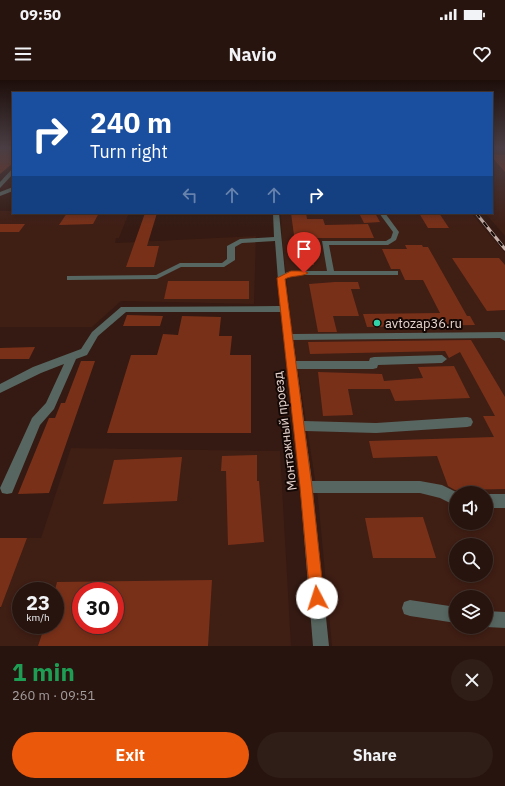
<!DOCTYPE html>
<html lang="en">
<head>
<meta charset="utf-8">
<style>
	body { margin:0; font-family:"IBM Plex Sans",sans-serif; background:#2f1d17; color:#f1f3f6; height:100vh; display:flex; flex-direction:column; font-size:15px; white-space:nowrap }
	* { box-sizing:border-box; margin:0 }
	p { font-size:13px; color:#a49e9e }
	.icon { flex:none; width:22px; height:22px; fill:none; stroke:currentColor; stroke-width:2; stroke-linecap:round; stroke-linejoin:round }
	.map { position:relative; height:566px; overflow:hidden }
	.drawer { display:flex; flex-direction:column; background:#27140e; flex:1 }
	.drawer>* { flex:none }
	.guide { position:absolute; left:12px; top:12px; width:481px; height:122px; border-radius:0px; box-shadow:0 2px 6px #0003,0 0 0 1px #43332e; background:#1a4fa0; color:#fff; overflow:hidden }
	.controls { position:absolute; left:449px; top:406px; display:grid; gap:8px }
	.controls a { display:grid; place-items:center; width:44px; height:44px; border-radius:50%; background:#27140e; box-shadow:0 2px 6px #0003,0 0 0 1px #43332e; font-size:20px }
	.speed { position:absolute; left:12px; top:502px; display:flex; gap:8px; font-size:20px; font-weight:700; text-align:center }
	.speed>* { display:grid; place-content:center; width:52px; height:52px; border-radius:50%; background:#27140e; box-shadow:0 2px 6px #0003,0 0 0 1px #43332e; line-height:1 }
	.speed small { font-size:10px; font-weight:400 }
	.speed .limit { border:6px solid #d22; background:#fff; color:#111 }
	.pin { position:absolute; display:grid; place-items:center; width:34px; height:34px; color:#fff; margin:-41px -17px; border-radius:50% 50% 50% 0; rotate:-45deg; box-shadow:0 0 4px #0007 }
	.pin .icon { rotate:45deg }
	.me { position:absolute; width:44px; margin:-22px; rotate:355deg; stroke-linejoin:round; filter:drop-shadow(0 0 3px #0008) }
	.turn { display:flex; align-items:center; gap:14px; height:84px; padding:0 12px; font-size:18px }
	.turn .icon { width:52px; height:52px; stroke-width:2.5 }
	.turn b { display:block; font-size:28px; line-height:34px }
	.lanes { display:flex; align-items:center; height:38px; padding:0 12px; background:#0003; justify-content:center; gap:20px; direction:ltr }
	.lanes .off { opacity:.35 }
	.round { display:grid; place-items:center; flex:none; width:42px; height:42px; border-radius:21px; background:#2f1d17 }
	.summary { display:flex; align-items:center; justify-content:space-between; height:68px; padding:0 12px }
	h1 { font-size:24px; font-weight:800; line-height:30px; color:#1e9e55 }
	.button { display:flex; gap:8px; margin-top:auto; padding:8px 12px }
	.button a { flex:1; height:46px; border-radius:24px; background:#ea580c; color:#fff; font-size:16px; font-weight:800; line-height:46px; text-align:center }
	.button a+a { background:#2f1d17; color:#f1f3f6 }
	.status { display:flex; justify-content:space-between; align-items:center; height:28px; padding:0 20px; background:#27140e; direction:ltr }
	.status svg { height:11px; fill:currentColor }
	header { display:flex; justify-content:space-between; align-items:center; height:52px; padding:0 12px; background:#27140e; font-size:18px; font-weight:800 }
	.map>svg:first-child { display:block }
	.built { fill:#3f1e14; fill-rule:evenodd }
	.building { fill:#793018; fill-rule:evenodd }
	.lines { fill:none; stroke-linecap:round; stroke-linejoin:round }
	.minor { fill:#576660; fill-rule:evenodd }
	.rail-casing { stroke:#c4b0a9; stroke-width:3 }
	.rail { stroke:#130805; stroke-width:2; stroke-dasharray:6; stroke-linecap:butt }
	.route { fill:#ea580c; stroke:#983908 }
	.poi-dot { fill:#31d4a9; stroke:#130805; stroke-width:1.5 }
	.labels { text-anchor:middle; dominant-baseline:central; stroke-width:4; stroke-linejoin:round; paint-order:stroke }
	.poi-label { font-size:13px; fill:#ead7d1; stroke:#130805; text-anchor:start }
	.street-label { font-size:13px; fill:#ead7d1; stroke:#130805 }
</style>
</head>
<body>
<div class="status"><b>09:50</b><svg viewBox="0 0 49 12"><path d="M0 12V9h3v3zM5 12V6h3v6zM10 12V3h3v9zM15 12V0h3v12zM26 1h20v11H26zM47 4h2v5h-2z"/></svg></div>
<header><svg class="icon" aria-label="menu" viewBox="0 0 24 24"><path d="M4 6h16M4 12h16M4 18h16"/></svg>Navio<svg class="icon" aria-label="heart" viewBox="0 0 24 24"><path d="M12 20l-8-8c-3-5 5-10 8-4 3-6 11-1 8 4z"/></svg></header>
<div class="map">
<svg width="505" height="566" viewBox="0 0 505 566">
	<rect width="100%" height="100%" fill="#341a12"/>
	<g class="built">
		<path d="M 492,67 L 505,67 L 505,156 L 485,133 L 492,133 Z"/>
		<path d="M 0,131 L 13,131 L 13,133 L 122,133 L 121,135 L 128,135 L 119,158 L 116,158 L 115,163 L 256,156 L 254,224 L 121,221 L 92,247 L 0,247 Z"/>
		<path d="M 281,133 L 471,133 L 505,173 L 505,566 L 332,566 L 318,419 L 292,251 L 282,158 ZM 456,413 L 486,413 L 486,443 L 456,443 ZM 456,465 L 486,465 L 486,495 L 456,495 ZM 456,517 L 486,517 L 486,547 L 456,547 Z"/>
		<path d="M 71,368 L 280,371 L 291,566 L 0,566 L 0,529 L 27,458 L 41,458 ZM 21,511 L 55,511 L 55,545 L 21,545 ZM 81,511 L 115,511 L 115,545 L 81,545 Z"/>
	</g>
	<g class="building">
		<path d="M 0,67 L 13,67 L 13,83 L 0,94 Z"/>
		<path d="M 492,74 L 505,75 L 505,92 L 492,77 Z"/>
		<path d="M 67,133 L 99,133 L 93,144 L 59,145 Z"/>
		<path d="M 145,133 L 157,133 L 147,166 L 159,166 L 154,187 L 126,187 Z"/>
		<path d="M 291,133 L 306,133 L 307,139 L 323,139 L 325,145 L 368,144 L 374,158 L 309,158 L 314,185 L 298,185 Z"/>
		<path d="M 359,133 L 375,133 L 380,142 L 364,143 Z"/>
		<path d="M 419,133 L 439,133 L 449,148 L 428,148 Z"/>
		<path d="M 0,144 L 25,144 L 19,152 L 0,152 Z"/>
		<path d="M 405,165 L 422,165 L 423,167 L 428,167 L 467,236 L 470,236 L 475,245 L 367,247 L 363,234 L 440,233 L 423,200 L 405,200 L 400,189 L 391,189 L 382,169 L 407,169 Z"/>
		<path d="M 452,178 L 499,178 L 505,185 L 505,230 L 487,231 Z"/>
		<path d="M 168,201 L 249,201 L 249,219 L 164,219 Z"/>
		<path d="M 335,202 L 358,202 L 360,209 L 351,209 L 359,236 L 333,236 L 337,252 L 318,252 L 309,204 Z"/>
		<path d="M 127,235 L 163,236 L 160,246 L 123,246 Z"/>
		<path d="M 182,236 L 221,237 L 219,256 L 232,256 L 230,275 L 251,275 L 251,353 L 107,353 L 131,275 L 157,275 L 163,254 L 178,255 Z"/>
		<path d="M 471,260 L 505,317 L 505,409 L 455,410 L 448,406 L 437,376 L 373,378 L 369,361 L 494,357 L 483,336 L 495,336 L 460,272 L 449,278 L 445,271 L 310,274 L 308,262 Z"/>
		<path d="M 35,267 L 29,279 L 0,279 L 0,268 Z"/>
		<path d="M 81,281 L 95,281 L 49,413 L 18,414 L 49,338 L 55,338 L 61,323 L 65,323 Z"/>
		<path d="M 454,286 L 470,318 L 395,321 L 390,309 L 348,309 L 353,335 L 323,336 L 318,292 L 382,294 L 384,301 L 423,298 L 418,287 Z"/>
		<path d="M 257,375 L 257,401 L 259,401 L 264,462 L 228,465 L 226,391 L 221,391 L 222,376 Z"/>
		<path d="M 182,377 L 177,421 L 103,424 L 114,380 Z"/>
		<path d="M 423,437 L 436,478 L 373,478 L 365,438 Z"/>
		<path d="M 0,458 L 27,458 L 1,527 L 0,527 Z"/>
		<path d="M 212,500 L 208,566 L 38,566 L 45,545 L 55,545 L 55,510 L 57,502 ZM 81,511 L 115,511 L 115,545 L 81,545 Z"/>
	</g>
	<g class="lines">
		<g class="minor">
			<path d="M 13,88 L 13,94 L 0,108 L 0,102 Z"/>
			<path d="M 13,107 L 13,111 L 0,116 L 0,112 Z"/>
			<path d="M 273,133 L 279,133 L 285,193 L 291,191 L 327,191 L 322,161 L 386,161 L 391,158 L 393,152 L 379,133 L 385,133 L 399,152 L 396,160 L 388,165 L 329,165 L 334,191 L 398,191 L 398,195 L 292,195 L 285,199 L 292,254 L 505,252 L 505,261 L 500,258 L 293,260 L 296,281 L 369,281 L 370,278 L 374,277 L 442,275 L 447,279 L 442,283 L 378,285 L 377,288 L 373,289 L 297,289 L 304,341 L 376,343 L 467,337 L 471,338 L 473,342 L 471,346 L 467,347 L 376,353 L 305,351 L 312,401 L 420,401 L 442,405 L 458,413 L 456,413 L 456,426 L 440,418 L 420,413 L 313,413 L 329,566 L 313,566 L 300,407 L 281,232 L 126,232 L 98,256 L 87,275 L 76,279 L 54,329 L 40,345 L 12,413 L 7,414 L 2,413 L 0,408 L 32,338 L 46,323 L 64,284 L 41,293 L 0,313 L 0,304 L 33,287 L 81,269 L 92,252 L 121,227 L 280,226 L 275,161 L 242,163 L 235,167 L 235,180 L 224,187 L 181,187 L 157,199 L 70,200 L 67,200 L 67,196 L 156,195 L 180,183 L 222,183 L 227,179 L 227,166 L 240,159 L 274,157 Z"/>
			<rect x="486" y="414" width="19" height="14"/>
			<path d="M 410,520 L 456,527 L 456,543 L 410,536 L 404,534 L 402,528 L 404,522 Z"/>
			<path d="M 486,531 L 505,532 L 505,548 L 486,547 Z"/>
		</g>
		<defs>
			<path id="rail" d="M 476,133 L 505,169"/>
		</defs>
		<use href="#rail" class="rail-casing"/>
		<use href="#rail" class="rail"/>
	</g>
	<linearGradient id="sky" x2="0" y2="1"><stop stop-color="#1d0e0a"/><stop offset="0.46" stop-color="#4a3e44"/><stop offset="1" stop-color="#4a3e44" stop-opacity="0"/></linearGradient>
	<rect width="505" height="147" fill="url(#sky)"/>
	<path class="route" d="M 291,191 L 304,191 L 308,193 C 302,197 292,195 285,199 L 312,407 L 324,518 L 322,523 L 317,526 L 312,523 L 310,518 L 300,407 L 277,198 Z"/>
	<circle class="poi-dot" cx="377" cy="243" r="4"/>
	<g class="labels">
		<g class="poi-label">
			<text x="385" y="243">avtozap36.ru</text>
		</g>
		<g class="street-label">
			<text transform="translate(285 351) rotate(-97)">Монтажный проезд</text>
		</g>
	</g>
</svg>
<div class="controls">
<a><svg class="icon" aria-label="sound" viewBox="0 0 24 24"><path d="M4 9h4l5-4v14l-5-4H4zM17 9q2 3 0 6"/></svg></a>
<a><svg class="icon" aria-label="search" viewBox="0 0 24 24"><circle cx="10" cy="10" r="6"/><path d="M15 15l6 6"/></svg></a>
<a><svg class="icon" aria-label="layers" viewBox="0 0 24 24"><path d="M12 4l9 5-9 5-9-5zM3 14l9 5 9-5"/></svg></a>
</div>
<div class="speed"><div>23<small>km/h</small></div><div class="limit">30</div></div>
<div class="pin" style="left:304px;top:193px;background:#d93025"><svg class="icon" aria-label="arrive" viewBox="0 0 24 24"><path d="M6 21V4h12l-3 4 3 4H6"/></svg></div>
<svg class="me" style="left:317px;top:518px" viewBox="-20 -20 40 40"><circle r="19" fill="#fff"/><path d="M0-13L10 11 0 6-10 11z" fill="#ea580c"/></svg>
<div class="guide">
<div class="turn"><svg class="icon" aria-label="right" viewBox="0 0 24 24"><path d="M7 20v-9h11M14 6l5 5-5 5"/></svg><div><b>240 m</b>Turn right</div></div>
<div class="lanes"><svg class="icon off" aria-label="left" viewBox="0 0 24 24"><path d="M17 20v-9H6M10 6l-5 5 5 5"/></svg><svg class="icon off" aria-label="ahead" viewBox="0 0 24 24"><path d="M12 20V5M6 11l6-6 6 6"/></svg><svg class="icon off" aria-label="ahead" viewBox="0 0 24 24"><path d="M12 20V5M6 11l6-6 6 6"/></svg><svg class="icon" aria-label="right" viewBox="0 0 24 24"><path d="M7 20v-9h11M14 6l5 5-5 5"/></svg></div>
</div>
</div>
<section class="drawer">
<div class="summary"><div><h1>1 min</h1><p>260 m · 09:51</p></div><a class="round"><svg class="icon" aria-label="close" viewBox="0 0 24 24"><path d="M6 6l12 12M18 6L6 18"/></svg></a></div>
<div class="button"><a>Exit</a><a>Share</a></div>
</section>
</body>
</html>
